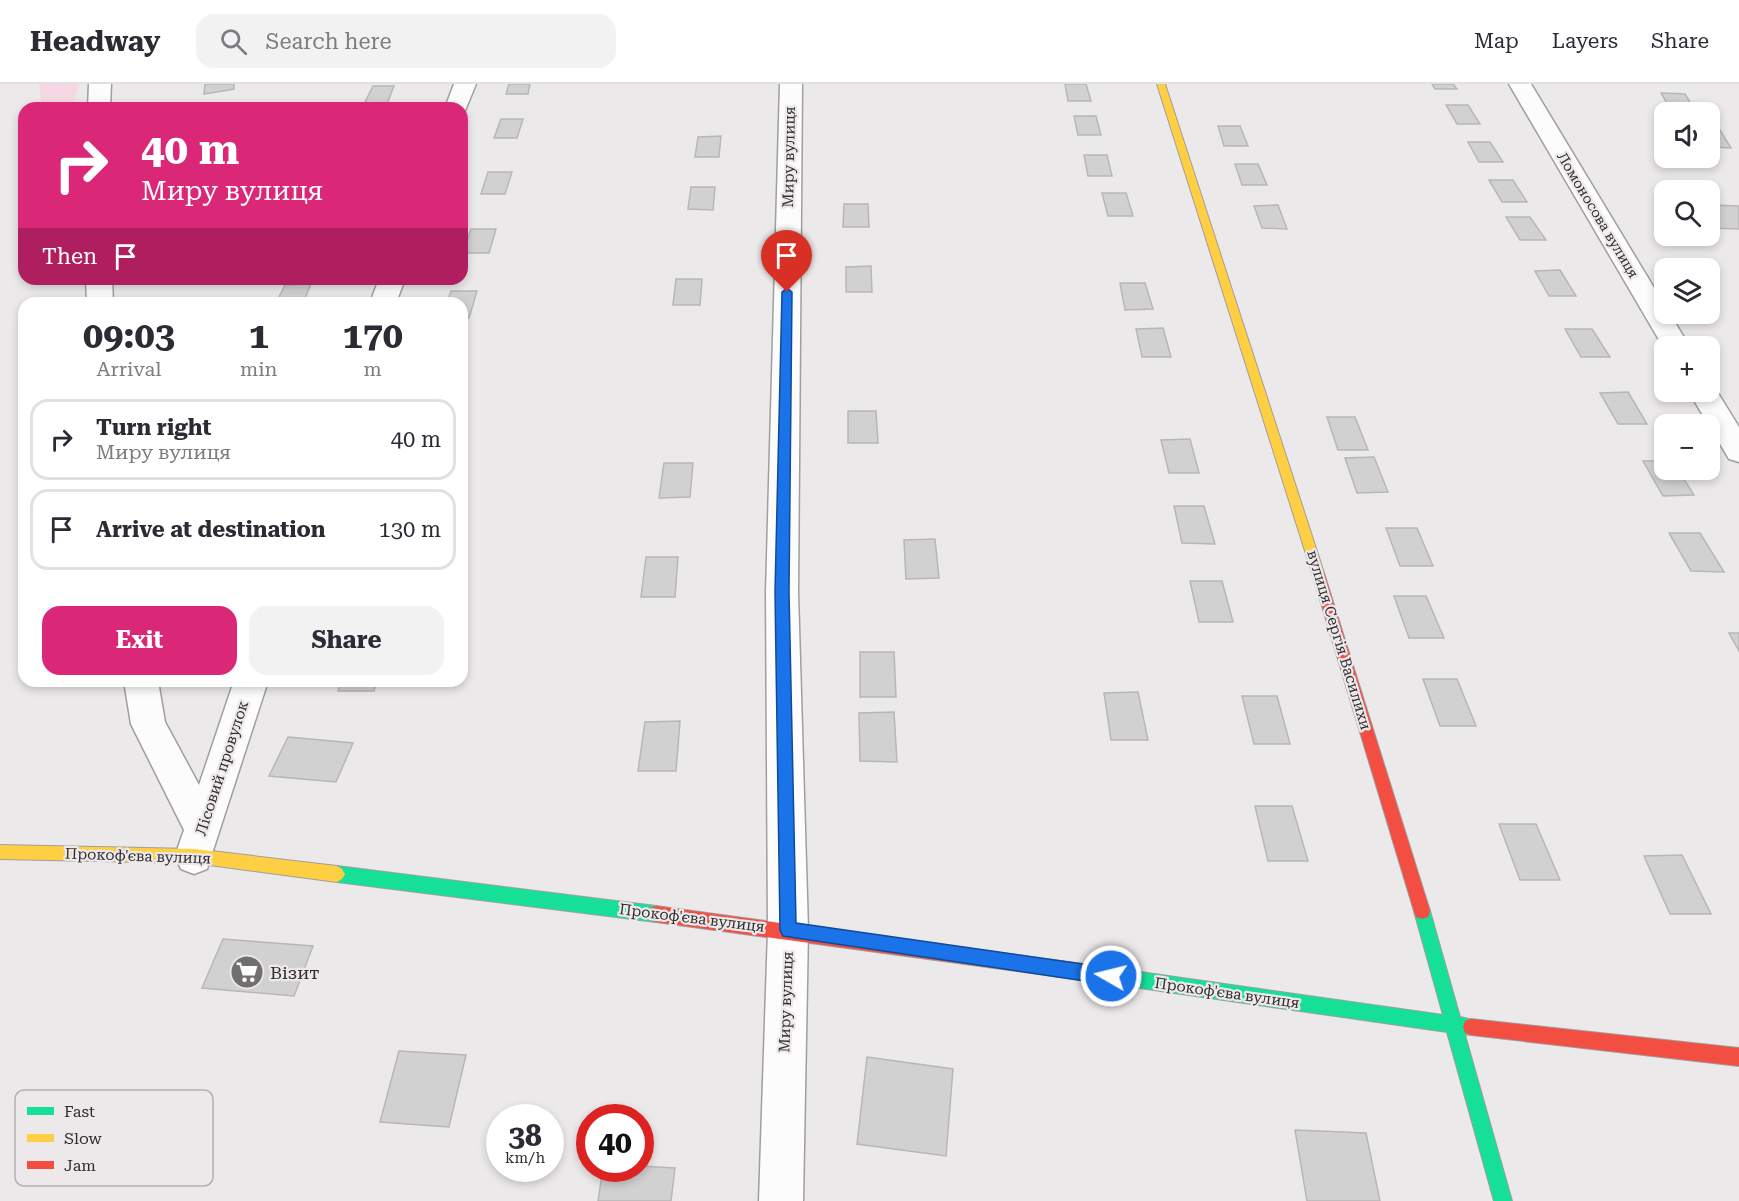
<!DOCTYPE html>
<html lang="en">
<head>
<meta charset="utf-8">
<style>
	body { margin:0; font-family:"Roboto Serif",serif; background:#f2f2f3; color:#2b2b33; height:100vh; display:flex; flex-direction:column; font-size:22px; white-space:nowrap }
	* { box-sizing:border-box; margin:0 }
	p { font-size:20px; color:#7c7c81 }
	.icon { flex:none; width:33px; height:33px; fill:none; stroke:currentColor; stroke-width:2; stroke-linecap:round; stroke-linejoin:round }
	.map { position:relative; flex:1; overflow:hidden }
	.details { position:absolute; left:18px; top:213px; width:450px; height:390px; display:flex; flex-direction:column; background:#fff; border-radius:18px; box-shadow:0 3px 9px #0003 }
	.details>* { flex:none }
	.banner { position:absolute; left:18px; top:18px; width:450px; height:183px; border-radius:18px; box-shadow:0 3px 9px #0003; background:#db2777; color:#fff; overflow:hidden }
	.controls { position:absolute; left:1654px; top:18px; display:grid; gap:12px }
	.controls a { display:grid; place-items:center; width:66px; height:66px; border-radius:12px; background:#fff; box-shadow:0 3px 9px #0003; font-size:30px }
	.speed { position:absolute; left:486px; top:1020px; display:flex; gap:12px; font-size:30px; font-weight:700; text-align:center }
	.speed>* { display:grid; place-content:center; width:78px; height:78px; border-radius:50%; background:#fff; box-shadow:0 3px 9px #0003; line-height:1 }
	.speed small { font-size:15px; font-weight:400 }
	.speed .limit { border:9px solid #d22; background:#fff; color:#111 }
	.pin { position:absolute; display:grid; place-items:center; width:51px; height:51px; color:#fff; margin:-62px -26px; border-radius:50% 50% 50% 0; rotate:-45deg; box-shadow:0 0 6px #0007 }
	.pin .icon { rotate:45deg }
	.me { position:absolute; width:66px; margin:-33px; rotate:278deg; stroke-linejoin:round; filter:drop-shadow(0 0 4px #0008) }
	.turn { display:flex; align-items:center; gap:21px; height:126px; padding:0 24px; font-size:27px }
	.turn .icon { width:78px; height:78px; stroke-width:2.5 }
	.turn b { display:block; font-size:42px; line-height:51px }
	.then { display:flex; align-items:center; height:57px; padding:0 24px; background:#0003; gap:12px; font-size:22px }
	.eta { display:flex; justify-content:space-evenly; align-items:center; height:102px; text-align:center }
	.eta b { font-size:36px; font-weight:700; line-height:42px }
	.action { display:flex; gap:12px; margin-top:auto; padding:12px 24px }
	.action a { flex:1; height:69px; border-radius:18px; background:#db2777; color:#fff; font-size:24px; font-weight:700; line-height:69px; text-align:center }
	.action a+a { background:#f2f2f3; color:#2b2b33 }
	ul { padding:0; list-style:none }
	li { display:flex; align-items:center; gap:18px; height:81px; margin:0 12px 9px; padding:0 12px; border:3px solid #e1e1e2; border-radius:18px }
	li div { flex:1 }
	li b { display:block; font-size:22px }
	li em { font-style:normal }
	header { display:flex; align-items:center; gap:36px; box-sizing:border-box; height:84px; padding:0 30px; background:#fff; border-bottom:2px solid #e1e1e2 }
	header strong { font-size:28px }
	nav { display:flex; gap:33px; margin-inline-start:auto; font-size:21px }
	.search { width:420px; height:54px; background:#f2f2f3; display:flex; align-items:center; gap:15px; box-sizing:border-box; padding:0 21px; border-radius:18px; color:#7c7c81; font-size:22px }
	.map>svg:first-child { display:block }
	.green { fill:#f4d9e4 }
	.building { fill:#d2d1d1; stroke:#b8b6b6; stroke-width:1.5 }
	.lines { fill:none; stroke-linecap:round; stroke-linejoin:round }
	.street-casing { stroke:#a09e9f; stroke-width:3 }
	.fast-casing { stroke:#a09e9f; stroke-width:2 }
	.slow-casing { stroke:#a09e9f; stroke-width:2 }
	.jam-casing { stroke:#a09e9f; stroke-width:2 }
	.street { fill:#fcfcfc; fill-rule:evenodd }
	.fast { fill:#16e098; fill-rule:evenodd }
	.slow { fill:#ffcf43; fill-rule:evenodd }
	.jam { fill:#f24e42; fill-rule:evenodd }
	.route { fill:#1a73e8; stroke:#114b97; stroke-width:1.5 }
	.labels { text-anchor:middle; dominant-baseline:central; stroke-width:4.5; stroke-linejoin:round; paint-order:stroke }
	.far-street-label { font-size:14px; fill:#302e2f; stroke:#ede8ea }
	.street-label { font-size:15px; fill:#302e2f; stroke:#ede8ea }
	.near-poi-label { font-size:18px; fill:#302e2f; stroke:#ede8ea; text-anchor:start }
	.key { fill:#ede8ea; stroke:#b4b0b2; stroke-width:1.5 }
	.key-label { font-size:16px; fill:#302e2f }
</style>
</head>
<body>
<header>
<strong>Headway</strong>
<div class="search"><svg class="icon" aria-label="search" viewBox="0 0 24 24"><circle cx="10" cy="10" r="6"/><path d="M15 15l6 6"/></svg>Search here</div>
<nav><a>Map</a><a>Layers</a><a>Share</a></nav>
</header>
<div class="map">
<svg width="1739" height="1117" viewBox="0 0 1739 1117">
	<rect width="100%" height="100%" fill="#ece9ea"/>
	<path class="green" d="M 39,0 L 80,0 L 71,24 L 42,24 Z"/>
	<g class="building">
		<path d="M 205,0 L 234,0 L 234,5 L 204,10 Z"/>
		<path d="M 509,0 L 530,0 L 528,10 L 506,10 Z"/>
		<path d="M 1065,0 L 1086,0 L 1091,17 L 1068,17 Z"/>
		<path d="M 1432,0 L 1453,0 L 1457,5 L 1435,5 Z"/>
		<path d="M 373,2 L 394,2 L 387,20 L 364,20 Z"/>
		<path d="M 1661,9 L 1685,10 L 1696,28 L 1671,26 Z"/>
		<path d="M 1446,21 L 1468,21 L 1480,40 L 1457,40 Z"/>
		<path d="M 1074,32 L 1096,32 L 1101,51 L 1078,51 Z"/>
		<path d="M 501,35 L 523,35 L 517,54 L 494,54 Z"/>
		<path d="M 1218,42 L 1240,42 L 1248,62 L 1224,62 Z"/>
		<path d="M 1710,45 L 1720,46 L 1731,64 L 1710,63 Z"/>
		<path d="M 721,52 L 719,73 L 695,73 L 698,53 Z"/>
		<path d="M 1468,58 L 1490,58 L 1503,78 L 1479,78 Z"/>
		<path d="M 1084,71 L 1107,71 L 1112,92 L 1088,92 Z"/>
		<path d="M 1235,80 L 1258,80 L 1267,101 L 1242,101 Z"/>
		<path d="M 488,88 L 512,88 L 505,110 L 481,110 Z"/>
		<path d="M 1489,96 L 1513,96 L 1527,118 L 1502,118 Z"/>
		<path d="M 691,103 L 715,103 L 713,126 L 688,125 Z"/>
		<path d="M 1102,109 L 1126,109 L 1133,132 L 1108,132 Z"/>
		<path d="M 844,120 L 868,120 L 869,143 L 843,143 Z"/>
		<path d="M 1278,121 L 1287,145 L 1262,144 L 1254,122 Z"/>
		<path d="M 1710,121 L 1739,122 L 1739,145 L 1710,144 Z"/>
		<path d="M 1506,133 L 1530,133 L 1546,156 L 1520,156 Z"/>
		<path d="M 471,145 L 496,145 L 489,169 L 463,169 Z"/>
		<path d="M 871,182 L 872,208 L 846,208 L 846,183 Z"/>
		<path d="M 1560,186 L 1576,212 L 1549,212 L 1535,187 Z"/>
		<path d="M 676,195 L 702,195 L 700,221 L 673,221 Z"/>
		<path d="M 1120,199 L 1145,199 L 1153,225 L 1125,226 Z"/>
		<path d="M 311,200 L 303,219 L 276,219 L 285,201 Z"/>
		<path d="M 451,207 L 477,207 L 469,234 L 462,234 L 462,219 L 447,219 Z"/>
		<path d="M 1163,244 L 1171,273 L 1142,273 L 1136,245 Z"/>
		<path d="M 1565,245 L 1592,245 L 1610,273 L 1581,273 Z"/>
		<path d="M 1628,308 L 1647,340 L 1618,340 L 1600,309 Z"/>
		<path d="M 848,327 L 876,327 L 878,359 L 848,359 Z"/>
		<path d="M 1327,333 L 1355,333 L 1368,366 L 1338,366 Z"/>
		<path d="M 1190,355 L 1199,389 L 1169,389 L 1161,356 Z"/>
		<path d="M 1374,373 L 1388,408 L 1357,409 L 1345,374 Z"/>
		<path d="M 1643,377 L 1665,377 L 1665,386 L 1678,386 L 1694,411 L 1663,412 Z"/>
		<path d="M 664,379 L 693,379 L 690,413 L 659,414 Z"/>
		<path d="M 1174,422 L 1204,422 L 1215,460 L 1182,459 Z"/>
		<path d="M 1386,444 L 1417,444 L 1433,482 L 1400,482 Z"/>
		<path d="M 1669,449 L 1700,449 L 1724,488 L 1691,487 Z"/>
		<path d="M 935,455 L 939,494 L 906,495 L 904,456 Z"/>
		<path d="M 646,473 L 678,473 L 675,513 L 641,513 Z"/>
		<path d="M 1190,497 L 1222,497 L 1233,538 L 1199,538 Z"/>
		<path d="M 1394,512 L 1426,512 L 1444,554 L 1409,554 Z"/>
		<path d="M 1729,549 L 1739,549 L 1739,567 Z"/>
		<path d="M 860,568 L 894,568 L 896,613 L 860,613 Z"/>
		<path d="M 1423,595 L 1457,595 L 1476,642 L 1440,642 Z"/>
		<path d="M 342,597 L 377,597 L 374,607 L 338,607 Z"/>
		<path d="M 1138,608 L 1148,656 L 1111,656 L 1104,609 Z"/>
		<path d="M 1242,612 L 1277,612 L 1290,660 L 1254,660 Z"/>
		<path d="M 894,628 L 897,678 L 860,677 L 859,629 Z"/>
		<path d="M 680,637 L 676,687 L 638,687 L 645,638 Z"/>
		<path d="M 288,653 L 353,659 L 336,698 L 269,692 Z"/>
		<path d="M 1255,722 L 1292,722 L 1308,777 L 1268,777 Z"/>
		<path d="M 1499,740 L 1536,740 L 1560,796 L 1520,796 Z"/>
		<path d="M 1682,771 L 1711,830 L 1670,830 L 1644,772 Z"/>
		<path d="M 223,855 L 313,862 L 294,912 L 202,904 Z"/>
		<path d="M 399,967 L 466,971 L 449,1043 L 380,1038 Z"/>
		<path d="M 867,973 L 953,985 L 946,1072 L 857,1060 Z"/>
		<path d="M 1295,1046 L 1366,1049 L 1380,1117 L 1307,1117 Z"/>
		<path d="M 640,1082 L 675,1084 L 671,1117 L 598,1117 L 603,1084 L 640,1084 Z"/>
	</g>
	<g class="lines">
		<defs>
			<g id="street">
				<path d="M 89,0 L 111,0 L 110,24 L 88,24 Z"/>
				<path d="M 454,0 L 476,0 L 464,29 L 462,24 L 445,24 Z"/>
				<path d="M 780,0 L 802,0 L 798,508 L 808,846 L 803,1117 L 759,1117 L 768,846 L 766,508 Z"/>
				<path d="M 1509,0 L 1531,0 L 1665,222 L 1665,230 L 1670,230 L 1689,262 L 1665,262 L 1665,266 Z"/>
				<path d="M 86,195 L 112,195 L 113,219 L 87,219 Z"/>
				<path d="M 379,195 L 405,195 L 396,219 L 370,219 Z"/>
				<path d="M 1710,300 L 1713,301 L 1739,343 L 1739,378 L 1729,375 L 1689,308 L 1710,308 Z"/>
				<path d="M 124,597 L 158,597 L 165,638 L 199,701 L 234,597 L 268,597 L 207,785 L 194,790 L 181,785 L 175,772 L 184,746 L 131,640 Z"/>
			</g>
			<g id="fast">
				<path d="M 337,782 L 656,822 L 662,824 L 664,830 L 662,836 L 656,838 L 337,798 L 332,795 L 329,790 L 332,785 Z"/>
				<path d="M 1422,819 L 1428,821 L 1430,827 L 1460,933 L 1477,937 L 1479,943 L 1477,949 L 1465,951 L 1512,1117 L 1494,1117 L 1447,948 L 1105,899 L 1099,897 L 1097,891 L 1099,885 L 1105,883 L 1443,931 L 1414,827 L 1416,821 Z"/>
			</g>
			<g id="slow">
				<path d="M 1157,0 L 1165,0 L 1324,489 L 1318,494 L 1312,489 Z"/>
				<path d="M 0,761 L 194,765 L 337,782 L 342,785 L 345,790 L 342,795 L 337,798 L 194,779 L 0,775 Z"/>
			</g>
			<g id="jam">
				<path d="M 1318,484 L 1324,489 L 1430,827 L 1428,833 L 1422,835 L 1416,833 L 1414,827 L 1312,489 Z"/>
				<path d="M 656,822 L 1105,883 L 1111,885 L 1113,891 L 1111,897 L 1105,899 L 656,838 L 650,836 L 648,830 L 650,824 Z"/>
				<path d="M 1471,935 L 1739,964 L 1739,982 L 1471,951 L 1465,949 L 1463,943 L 1465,937 Z"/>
			</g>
		</defs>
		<use href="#street" class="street-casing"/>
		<use href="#fast" class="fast-casing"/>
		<use href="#slow" class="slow-casing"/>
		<use href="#jam" class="jam-casing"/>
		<use href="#street" class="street"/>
		<use href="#fast" class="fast"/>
		<use href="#slow" class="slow"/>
		<use href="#jam" class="jam"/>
	</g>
	<path class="route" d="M 787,204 L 792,208 L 789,508 L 796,839 L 1111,884 L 1117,886 L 1119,892 L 1117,898 L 1111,901 L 783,852 L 780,846 L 775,508 L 782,208 Z"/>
	<defs>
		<symbol id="supermarket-disc" viewBox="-11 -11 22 22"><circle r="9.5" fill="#726f70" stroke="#ede8ea"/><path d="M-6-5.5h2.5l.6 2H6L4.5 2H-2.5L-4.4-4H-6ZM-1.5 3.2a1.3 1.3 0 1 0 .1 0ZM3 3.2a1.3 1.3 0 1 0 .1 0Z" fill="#fff"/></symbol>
	</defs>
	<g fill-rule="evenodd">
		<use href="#supermarket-disc" x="228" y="869" width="38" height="38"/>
	</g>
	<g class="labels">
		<g class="far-street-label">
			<text transform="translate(1598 131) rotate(59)">Ломоносова вулиця</text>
		</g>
		<g class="street-label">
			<text transform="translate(789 73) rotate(-89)">Миру вулиця</text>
			<text transform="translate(1339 556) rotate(73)">вулиця Сергія Василихи</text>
			<text transform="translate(222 684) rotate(-72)">Лісовий провулок</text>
			<text transform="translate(138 772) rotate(2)">Прокоф'єва вулиця</text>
			<text transform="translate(692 834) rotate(7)">Прокоф'єва вулиця</text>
			<text transform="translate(1227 909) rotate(8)">Прокоф'єва вулиця</text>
			<text transform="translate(786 918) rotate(-88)">Миру вулиця</text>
		</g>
		<g class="near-poi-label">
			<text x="270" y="888">Візит</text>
		</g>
	</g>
	<rect x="15" y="1006" width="198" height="96" rx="9" class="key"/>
	<rect x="27" y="1023" width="27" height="8" fill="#16e098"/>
	<rect x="27" y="1050" width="27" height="8" fill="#ffcf43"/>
	<rect x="27" y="1077" width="27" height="8" fill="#f24e42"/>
	<g class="key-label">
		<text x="64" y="1033">Fast</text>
		<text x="64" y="1060">Slow</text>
		<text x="64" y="1087">Jam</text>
	</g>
</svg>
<div class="controls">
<a><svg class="icon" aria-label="sound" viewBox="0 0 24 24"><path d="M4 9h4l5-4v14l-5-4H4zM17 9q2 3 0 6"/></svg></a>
<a><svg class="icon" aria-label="search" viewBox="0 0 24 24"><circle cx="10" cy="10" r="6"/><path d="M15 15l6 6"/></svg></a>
<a><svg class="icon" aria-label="layers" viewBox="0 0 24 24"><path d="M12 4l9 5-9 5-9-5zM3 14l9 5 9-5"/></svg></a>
<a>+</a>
<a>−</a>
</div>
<div class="speed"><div>38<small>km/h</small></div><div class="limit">40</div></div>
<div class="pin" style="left:787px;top:208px;background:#d93025"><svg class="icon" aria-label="arrive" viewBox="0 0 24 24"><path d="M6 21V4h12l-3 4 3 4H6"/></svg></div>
<svg class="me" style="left:1111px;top:892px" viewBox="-20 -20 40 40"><circle r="17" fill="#1a73e8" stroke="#fff" stroke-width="3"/><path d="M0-11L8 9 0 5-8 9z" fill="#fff"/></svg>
<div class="banner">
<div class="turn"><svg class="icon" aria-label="right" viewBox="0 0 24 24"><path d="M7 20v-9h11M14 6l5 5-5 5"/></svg><div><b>40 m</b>Миру вулиця</div></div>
<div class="then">Then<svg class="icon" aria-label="arrive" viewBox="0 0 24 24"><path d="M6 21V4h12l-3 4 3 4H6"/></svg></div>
</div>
<section class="details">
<div class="eta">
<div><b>09:03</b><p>Arrival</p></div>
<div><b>1</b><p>min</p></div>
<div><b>170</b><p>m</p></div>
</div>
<ul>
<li><svg class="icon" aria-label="right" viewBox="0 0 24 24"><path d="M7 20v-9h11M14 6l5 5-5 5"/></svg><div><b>Turn right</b><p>Миру вулиця</p></div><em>40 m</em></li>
<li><svg class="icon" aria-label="arrive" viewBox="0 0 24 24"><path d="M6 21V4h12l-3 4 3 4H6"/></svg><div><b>Arrive at destination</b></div><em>130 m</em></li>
</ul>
<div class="action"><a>Exit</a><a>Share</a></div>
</section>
</div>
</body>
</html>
